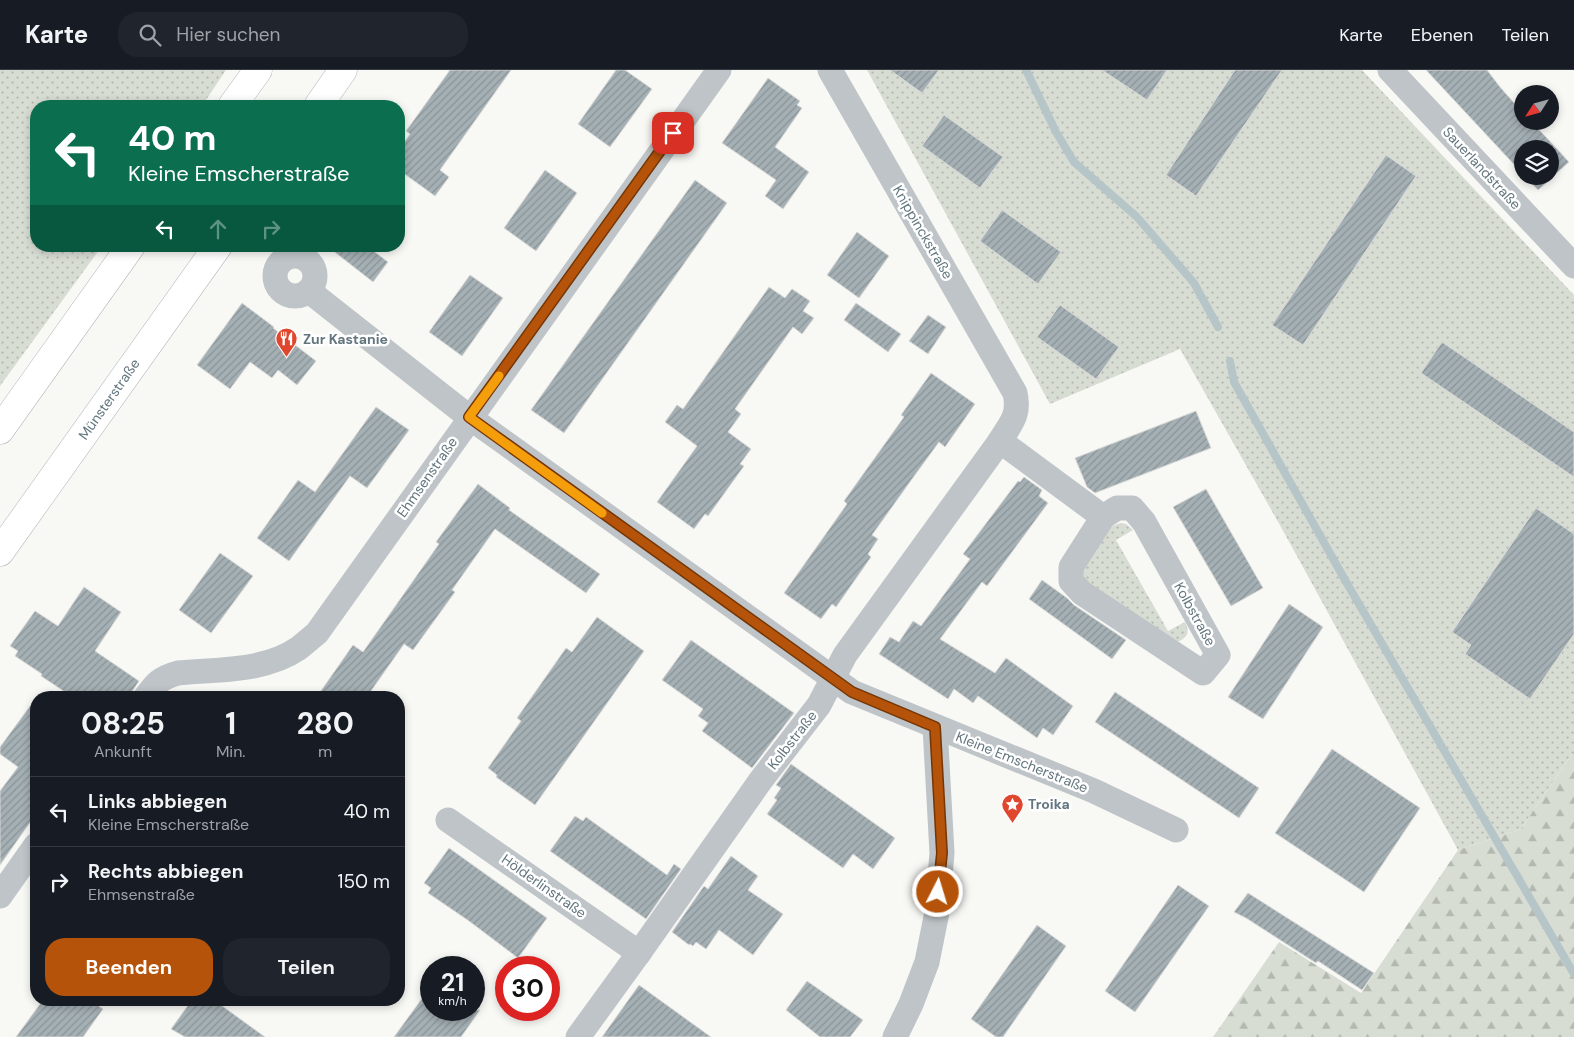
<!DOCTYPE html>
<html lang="de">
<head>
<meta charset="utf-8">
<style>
	body { margin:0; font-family:"DM Sans",sans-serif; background:#20242c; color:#f1f3f6; height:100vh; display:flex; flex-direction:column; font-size:19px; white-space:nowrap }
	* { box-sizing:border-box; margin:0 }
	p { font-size:16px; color:#9ea1a6 }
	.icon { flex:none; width:28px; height:28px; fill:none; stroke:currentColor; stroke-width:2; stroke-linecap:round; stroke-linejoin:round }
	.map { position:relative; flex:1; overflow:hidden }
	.panel { position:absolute; left:30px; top:621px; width:375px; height:315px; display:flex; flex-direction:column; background:#171b24; border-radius:20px; box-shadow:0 2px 8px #0003 }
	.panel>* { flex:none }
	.banner { position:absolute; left:30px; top:30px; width:375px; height:152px; border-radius:20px; box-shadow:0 2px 8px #0003; background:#0b6e4f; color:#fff; overflow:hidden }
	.needle { width:32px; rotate:234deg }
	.fabs { position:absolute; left:1514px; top:15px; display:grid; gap:10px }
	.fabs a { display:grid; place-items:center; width:45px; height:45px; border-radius:50%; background:#171b24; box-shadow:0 2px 8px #0003; font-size:25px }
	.speed { position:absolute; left:420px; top:886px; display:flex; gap:10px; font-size:25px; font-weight:700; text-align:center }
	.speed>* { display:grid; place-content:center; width:65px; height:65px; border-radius:50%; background:#171b24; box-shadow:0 2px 8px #0003; line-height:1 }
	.speed small { font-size:12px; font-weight:400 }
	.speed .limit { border:8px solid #d22; background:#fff; color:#111 }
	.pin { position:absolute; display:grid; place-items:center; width:42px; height:42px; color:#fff; margin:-21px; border-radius:10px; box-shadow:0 2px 8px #0006 }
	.me { position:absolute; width:55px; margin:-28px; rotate:5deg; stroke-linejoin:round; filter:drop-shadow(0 0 4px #0008) }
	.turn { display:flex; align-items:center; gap:18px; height:105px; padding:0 15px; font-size:22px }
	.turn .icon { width:65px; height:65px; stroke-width:2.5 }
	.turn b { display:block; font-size:35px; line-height:42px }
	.lanes { display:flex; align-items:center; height:48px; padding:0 15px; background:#0003; justify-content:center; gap:25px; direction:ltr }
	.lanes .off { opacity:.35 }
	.eta { display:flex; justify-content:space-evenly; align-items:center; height:85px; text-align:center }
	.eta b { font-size:30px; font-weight:700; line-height:35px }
	.button { display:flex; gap:10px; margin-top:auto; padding:10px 15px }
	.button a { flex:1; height:58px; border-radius:20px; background:#b45309; color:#fff; font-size:20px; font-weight:700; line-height:58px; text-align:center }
	.button a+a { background:#20242c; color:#f1f3f6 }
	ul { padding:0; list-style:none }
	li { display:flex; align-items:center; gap:15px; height:70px; padding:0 15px; border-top:1px solid #363941 }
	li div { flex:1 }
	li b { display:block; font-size:19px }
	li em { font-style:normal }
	header { display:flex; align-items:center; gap:30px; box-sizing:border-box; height:70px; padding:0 25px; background:#171b24; border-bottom:1px solid #363941 }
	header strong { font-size:24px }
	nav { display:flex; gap:28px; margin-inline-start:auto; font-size:18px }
	.search { width:350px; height:45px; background:#20242c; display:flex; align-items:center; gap:12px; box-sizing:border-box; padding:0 18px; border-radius:20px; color:#9ea1a6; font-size:19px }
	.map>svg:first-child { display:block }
	.grass { fill:url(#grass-dots) }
	.forest { fill:url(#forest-firs) }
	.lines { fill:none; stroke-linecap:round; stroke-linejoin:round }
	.stream { stroke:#b6c5c7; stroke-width:8 }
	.building { fill:url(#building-hatch); stroke:#d9d9d7 }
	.primary-casing { stroke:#b2b8bb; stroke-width:29 }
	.street { stroke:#bec4c7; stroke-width:25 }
	.primary { stroke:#fff; stroke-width:28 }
	.route-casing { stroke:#753606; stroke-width:12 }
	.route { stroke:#b45309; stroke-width:9 }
	.slow { stroke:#f59e0b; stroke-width:9 }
	.labels { text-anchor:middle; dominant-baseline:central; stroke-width:5; stroke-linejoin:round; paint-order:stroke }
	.street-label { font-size:14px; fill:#63767f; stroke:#fff }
	.poi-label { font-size:14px; font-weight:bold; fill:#63767f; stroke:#fff; text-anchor:start }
</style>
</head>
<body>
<header>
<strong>Karte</strong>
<div class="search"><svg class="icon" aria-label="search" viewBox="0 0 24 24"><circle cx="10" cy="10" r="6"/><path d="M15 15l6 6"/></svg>Hier suchen</div>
<nav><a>Karte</a><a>Ebenen</a><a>Teilen</a></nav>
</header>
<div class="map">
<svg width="1574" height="967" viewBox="0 0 1574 967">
	<defs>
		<pattern id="grass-dots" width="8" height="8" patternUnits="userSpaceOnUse" patternTransform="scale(1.25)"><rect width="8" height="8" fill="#d8ddd4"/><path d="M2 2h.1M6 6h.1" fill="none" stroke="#b3b8b1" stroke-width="1.8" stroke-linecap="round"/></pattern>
		<pattern id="forest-firs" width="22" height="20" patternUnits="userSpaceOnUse" patternTransform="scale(1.25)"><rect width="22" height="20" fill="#d8ddd4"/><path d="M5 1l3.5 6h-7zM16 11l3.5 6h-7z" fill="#b3b8b1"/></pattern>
		<pattern id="building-hatch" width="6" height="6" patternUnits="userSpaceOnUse" patternTransform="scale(1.25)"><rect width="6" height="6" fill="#a5b0b4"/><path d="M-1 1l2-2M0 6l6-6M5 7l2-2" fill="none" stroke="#8a9498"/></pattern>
	</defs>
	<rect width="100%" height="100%" fill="#f8f8f5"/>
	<g class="grass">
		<path d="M 0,0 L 226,0 L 202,36 L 36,36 L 36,176 L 102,176 L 0,316 Z"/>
		<path d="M 867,0 L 1362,0 L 1574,225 L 1574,681 L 1521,759 L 1458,780 L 1281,457 L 1180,279 L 1050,334 Z"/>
		<path d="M 1120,453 L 1126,454 L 1133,460 L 1116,470 L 1168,561 L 1185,552 C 1190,562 1188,568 1177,572 L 1088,515 L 1082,504 L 1085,491 L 1108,458 Z"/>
	</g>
	<path class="forest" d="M 1574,681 L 1574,967 L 1213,967 L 1279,872 L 1361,923 L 1458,780 L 1521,759 Z"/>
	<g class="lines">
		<g class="stream">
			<path d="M 1026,0 L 1056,62 L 1074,92 L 1137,147 L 1194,213 L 1218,257"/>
			<path d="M 1230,291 L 1234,312 L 1345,510 L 1574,904"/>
		</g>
	</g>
	<g class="building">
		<path d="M 450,0 L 511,0 L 440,100 L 449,107 L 435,126 L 399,100 L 399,80 L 410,64 L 406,61 Z"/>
		<path d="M 616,0 L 625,0 L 652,19 L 610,77 L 578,54 Z"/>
		<path d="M 890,0 L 939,0 L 922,23 Z"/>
		<path d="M 1102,0 L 1167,0 L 1147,30 Z"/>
		<path d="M 1235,0 L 1282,0 L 1196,126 L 1166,105 Z"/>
		<path d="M 1426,0 L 1487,0 L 1500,17 L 1522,42 L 1522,51 L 1531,51 L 1569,92 L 1538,120 L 1525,106 L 1550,106 L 1550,79 L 1522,79 L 1522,103 Z"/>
		<path d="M 768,8 L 800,31 L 797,35 L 802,38 L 775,77 L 809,102 L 783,139 L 765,126 L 776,110 L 722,73 Z"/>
		<path d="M 944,45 L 1003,87 L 980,118 L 922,76 Z"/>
		<path d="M 1386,85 L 1416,106 L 1303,275 L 1272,255 Z"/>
		<path d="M 545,100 L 577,123 L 536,181 L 504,158 Z"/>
		<path d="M 695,110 L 727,133 L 564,363 L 531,340 Z"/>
		<path d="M 1002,140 L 1061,182 L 1038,214 L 980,171 Z"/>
		<path d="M 857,162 L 889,186 L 859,228 L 827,205 Z"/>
		<path d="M 327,176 L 367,176 L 388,192 L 373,212 Z"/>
		<path d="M 470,205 L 503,228 L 462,286 L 429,262 Z"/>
		<path d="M 769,217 L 785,228 L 792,219 L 810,231 L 803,241 L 814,248 L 802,264 L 793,257 L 735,339 L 741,344 L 728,362 L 751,379 L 740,394 L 744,396 L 708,446 L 705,444 L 694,459 L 657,432 L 697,376 L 665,352 L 677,335 L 683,339 Z"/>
		<path d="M 242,233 L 274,257 L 273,258 L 316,291 L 297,315 L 278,300 L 272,308 L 250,292 L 230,319 L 197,295 Z"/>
		<path d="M 856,233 L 901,264 L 888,282 L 844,250 Z"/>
		<path d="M 1060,235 L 1119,277 L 1096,309 L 1037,267 Z"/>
		<path d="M 928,245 L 946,257 L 928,284 L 909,271 Z"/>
		<path d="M 1442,272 L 1574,362 L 1574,407 L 1421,303 Z"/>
		<path d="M 931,303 L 975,334 L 945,377 L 939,372 L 912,409 L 872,465 L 878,469 L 868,484 L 871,487 L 836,537 L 832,534 L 821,549 L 784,523 L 847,434 L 844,431 L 904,347 L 901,345 Z"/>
		<path d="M 376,337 L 409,360 L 367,418 L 350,406 L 289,491 L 257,468 L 298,410 L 315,422 Z"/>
		<path d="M 1196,341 L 1211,378 L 1095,423 L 1087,417 L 1075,388 Z"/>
		<path d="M 1024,407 L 1042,420 L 1039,426 L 1048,433 L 987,516 L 982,512 L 940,569 L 995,603 L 1006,588 L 1073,636 L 1053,665 L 1043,658 L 1037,668 L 978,626 L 973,633 L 954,619 L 948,629 L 879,584 L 890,567 L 899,572 L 913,551 L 921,556 L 970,489 L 963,484 L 1018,411 L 1020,412 Z"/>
		<path d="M 478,414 L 510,438 L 509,440 L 600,504 L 586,523 L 495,459 L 452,520 L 455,522 L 413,580 L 404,574 L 366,628 L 316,628 L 353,575 L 363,582 L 439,474 L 436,472 Z"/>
		<path d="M 1206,419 L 1263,518 L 1231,536 L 1173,437 Z"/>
		<path d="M 1536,438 L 1574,464 L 1574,564 L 1530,629 L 1465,584 L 1471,575 L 1452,562 Z"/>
		<path d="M 220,483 L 253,506 L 211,563 L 179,540 Z"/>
		<path d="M 1042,510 L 1067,528 L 1074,535 L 1126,570 L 1112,589 L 1029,529 Z"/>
		<path d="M 84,517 L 121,542 L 95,581 L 139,611 L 133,620 L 131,628 L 74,628 L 41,606 L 42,604 L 15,586 L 18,581 L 10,576 L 35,541 L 58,556 Z"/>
		<path d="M 1289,534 L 1323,557 L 1263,649 L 1228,627 Z"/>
		<path d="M 597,547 L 644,581 L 535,735 L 496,707 L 497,705 L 488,698 L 521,651 L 517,648 L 566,578 L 572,582 Z"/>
		<path d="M 691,570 L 794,643 L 752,698 L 702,661 L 708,653 L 698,646 L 703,639 L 662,610 Z"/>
		<path d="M 1115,622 L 1259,718 L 1239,748 L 1095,652 Z"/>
		<path d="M 36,628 L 36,744 L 0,795 L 0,721 L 18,697 L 0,684 L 0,677 Z"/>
		<path d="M 1332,679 L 1420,738 L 1364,822 L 1275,763 Z"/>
		<path d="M 791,694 L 895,768 L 873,799 L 853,784 L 843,798 L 767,744 L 777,730 L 774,728 L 781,718 L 776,715 Z"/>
		<path d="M 575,746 L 583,751 L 586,747 L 667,805 L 674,794 L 681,799 L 646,849 L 550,781 Z"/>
		<path d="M 449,778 L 547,848 L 518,888 L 469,851 L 428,823 L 431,818 L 424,813 Z"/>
		<path d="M 731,786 L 758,806 L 748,820 L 783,844 L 753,885 L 719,860 L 706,879 L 696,872 L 693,876 L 690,874 L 689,875 L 672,862 L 704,816 L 708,819 Z"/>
		<path d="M 1178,815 L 1209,836 L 1135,942 L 1105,921 Z"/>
		<path d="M 1248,823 L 1374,903 L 1362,920 L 1318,891 L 1316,893 L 1246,848 L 1234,842 Z"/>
		<path d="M 1037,855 L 1066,876 L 1003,967 L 996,967 L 971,949 Z"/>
		<path d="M 807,911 L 863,950 L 850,967 L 820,967 L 786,940 Z"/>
		<path d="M 639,915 L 711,967 L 602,967 Z"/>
		<path d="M 431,916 L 431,940 L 480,940 L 461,967 L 394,967 Z"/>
		<path d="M 43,930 L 90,930 L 103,939 L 83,967 L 16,967 Z"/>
		<path d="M 192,930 L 214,930 L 265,967 L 185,967 L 171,959 Z"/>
	</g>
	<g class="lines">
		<defs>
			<g id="primary">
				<path d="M 232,36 L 258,0"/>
				<path d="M 318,36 L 343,0"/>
				<path d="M 0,360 L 131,176"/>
				<path d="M 0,482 L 218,176"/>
			</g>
		</defs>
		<use href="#primary" class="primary-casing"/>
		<g class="street">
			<path d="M 1390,0 L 1574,196"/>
			<circle cx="295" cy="206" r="20"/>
			<path d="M 309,221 L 469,347 L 852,622 L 1094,721 L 1176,760"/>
			<path d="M 1000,371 L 1103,447 L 1071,497 L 1071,511 L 1082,523 L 1203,603 L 1218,585 L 1144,452 L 1132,438 L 1117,438 L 1103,447"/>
			<path d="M 145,628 C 156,613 160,608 178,603 C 219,599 264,602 299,578 C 305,573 311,568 317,563 L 719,0"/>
			<path d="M 448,750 L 639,883"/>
			<path d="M 0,826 L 36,775"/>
			<path d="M 578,967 L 639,883 L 761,710 L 819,635 L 845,585 L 1000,371 C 1011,353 1020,345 1015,323 L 830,0"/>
			<path d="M 895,967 L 911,934 L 927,892 L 937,842 L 942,783 L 935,657"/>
		</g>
		<use href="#primary" class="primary"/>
	</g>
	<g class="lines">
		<defs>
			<path id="route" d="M 673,63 L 469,347 L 852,622 L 935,657 L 942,783 L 938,822"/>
		</defs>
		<use href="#route" class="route-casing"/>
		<use href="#route" class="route"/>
		<path class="slow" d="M 499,306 L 469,347 L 602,443"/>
	</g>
	<defs>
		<symbol id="restaurant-pin" viewBox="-11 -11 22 30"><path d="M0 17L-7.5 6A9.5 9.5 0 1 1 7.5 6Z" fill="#e0452d" stroke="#fff"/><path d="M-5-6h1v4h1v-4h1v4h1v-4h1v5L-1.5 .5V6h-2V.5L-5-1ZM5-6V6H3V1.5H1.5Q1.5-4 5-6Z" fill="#fff"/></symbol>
		<symbol id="sight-pin" viewBox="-11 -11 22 30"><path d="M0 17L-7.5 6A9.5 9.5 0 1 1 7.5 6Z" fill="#e0452d" stroke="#fff"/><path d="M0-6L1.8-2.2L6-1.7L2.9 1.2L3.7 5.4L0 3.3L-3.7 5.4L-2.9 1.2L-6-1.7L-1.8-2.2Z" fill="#fff"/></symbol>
	</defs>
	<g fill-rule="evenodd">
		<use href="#restaurant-pin" x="274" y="256" width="25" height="34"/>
		<use href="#sight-pin" x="1000" y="722" width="25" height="34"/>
	</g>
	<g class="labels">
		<g class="street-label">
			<text transform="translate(1482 98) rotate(47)">Sauerlandstraße</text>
			<text transform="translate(923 162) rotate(60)">Knippinckstraße</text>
			<text transform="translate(109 329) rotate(-55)">Münsterstraße</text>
			<text transform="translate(427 407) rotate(-55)">Ehmsenstraße</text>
			<text transform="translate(1195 544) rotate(61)">Kolbstraße</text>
			<text transform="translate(792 670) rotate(-52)">Kolbstraße</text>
			<text transform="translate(1022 692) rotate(22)">Kleine Emscherstraße</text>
			<text transform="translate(544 816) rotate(35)">Hölderlinstraße</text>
		</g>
		<g class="poi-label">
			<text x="303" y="269">Zur Kastanie</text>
			<text x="1028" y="734">Troika</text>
		</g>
	</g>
</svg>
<div class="fabs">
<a><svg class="needle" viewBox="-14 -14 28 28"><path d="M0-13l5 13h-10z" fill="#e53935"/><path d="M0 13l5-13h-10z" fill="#9ea1a6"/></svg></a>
<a><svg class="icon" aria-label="layers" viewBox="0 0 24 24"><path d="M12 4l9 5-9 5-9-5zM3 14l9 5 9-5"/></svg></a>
</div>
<div class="speed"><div>21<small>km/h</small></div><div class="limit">30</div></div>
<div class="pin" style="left:673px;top:63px;background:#d93025"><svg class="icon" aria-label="arrive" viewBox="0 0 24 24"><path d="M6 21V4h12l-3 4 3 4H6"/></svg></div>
<svg class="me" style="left:938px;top:822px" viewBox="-20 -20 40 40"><circle r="17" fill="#b45309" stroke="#fff" stroke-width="3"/><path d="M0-11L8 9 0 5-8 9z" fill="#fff"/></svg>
<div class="banner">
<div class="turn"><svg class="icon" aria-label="left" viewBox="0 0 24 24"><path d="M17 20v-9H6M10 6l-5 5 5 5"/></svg><div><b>40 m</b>Kleine Emscherstraße</div></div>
<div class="lanes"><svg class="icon" aria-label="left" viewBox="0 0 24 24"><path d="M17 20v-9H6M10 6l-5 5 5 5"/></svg><svg class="icon off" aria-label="ahead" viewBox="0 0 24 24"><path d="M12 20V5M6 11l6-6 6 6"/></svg><svg class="icon off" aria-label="right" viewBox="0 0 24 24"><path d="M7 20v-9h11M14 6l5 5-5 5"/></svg></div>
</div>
<section class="panel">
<div class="eta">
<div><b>08:25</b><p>Ankunft</p></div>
<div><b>1</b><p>Min.</p></div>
<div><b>280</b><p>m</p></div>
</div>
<ul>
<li><svg class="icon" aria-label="left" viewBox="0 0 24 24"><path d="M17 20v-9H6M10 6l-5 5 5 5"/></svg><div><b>Links abbiegen</b><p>Kleine Emscherstraße</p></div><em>40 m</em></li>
<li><svg class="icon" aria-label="right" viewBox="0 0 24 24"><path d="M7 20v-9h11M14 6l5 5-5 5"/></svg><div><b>Rechts abbiegen</b><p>Ehmsenstraße</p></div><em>150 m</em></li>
</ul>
<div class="button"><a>Beenden</a><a>Teilen</a></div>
</section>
</div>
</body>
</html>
